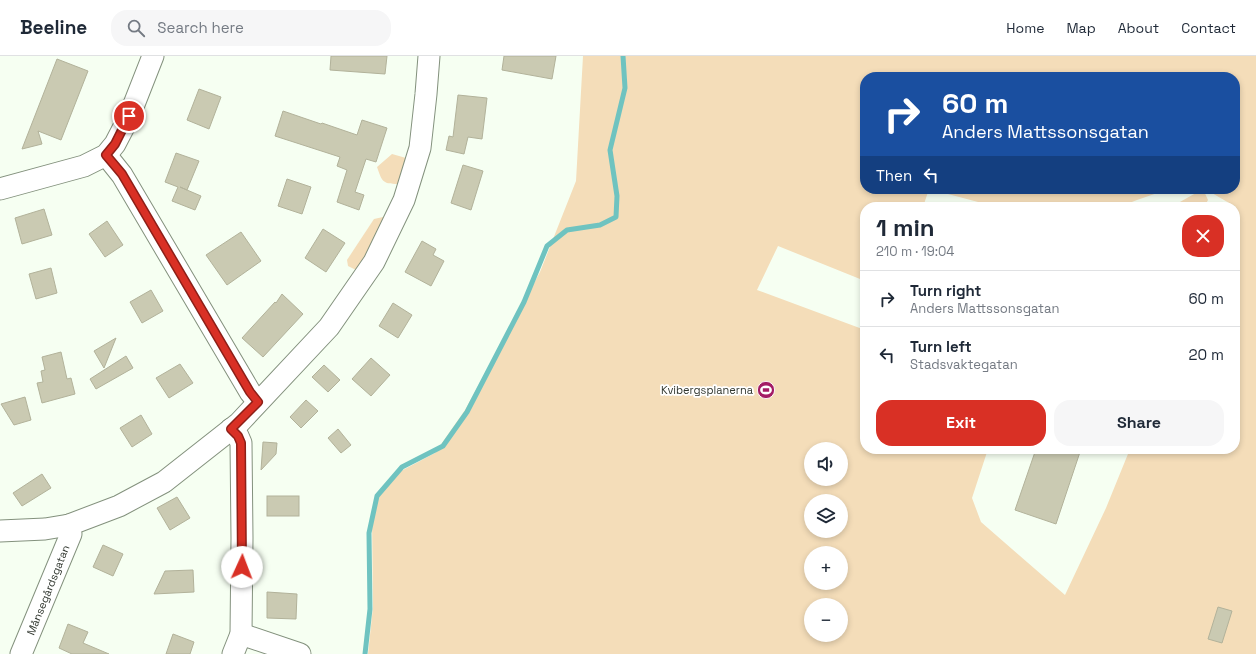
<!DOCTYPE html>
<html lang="en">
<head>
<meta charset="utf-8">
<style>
	body { margin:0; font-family:"Space Grotesk",sans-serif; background:#f6f6f7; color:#1f2937; height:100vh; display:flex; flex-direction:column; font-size:15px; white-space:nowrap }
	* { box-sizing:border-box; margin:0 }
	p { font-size:13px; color:#747a83 }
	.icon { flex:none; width:22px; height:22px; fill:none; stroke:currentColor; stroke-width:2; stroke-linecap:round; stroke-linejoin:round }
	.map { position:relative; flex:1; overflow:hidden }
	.side { position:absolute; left:860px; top:146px; width:380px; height:252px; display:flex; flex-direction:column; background:#fff; border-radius:16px; box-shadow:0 2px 6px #0003 }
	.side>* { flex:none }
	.guide { position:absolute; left:860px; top:16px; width:380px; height:122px; border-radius:16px; box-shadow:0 2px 6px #0003; background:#1a4fa0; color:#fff; overflow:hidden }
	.buttons { position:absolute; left:804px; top:386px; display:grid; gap:8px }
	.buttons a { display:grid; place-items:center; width:44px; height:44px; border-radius:50%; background:#fff; box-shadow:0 2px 6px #0003; font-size:20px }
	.pin { position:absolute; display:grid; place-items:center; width:34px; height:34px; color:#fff; margin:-17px; border:2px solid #fff; border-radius:50%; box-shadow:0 1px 4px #0007 }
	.me { position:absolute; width:44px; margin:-22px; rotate:2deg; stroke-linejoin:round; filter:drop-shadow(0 0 3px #0008) }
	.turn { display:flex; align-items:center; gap:14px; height:84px; padding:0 16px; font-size:18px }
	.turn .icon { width:52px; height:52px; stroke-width:2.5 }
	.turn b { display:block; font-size:28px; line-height:34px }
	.then { display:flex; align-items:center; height:38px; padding:0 16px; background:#0003; gap:8px; font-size:15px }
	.round { display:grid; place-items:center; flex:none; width:42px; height:42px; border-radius:16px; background:#f6f6f7 }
	.headline { display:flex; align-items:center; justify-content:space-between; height:68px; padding:0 16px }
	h1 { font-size:24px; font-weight:700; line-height:30px }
	.primary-button { display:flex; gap:8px; margin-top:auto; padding:8px 16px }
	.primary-button a { flex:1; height:46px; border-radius:16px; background:#d93025; color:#fff; font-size:16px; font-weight:700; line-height:46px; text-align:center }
	.primary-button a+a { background:#f6f6f7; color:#1f2937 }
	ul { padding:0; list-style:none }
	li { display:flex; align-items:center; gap:12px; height:56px; padding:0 16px; border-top:1px solid #e0e1e3 }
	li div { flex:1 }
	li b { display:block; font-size:15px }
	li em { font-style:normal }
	header { display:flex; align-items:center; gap:24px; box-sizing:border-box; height:56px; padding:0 20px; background:#fff; border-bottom:1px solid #e0e1e3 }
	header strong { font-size:19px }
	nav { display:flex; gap:22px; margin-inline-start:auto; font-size:14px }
	.search { width:280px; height:36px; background:#f6f6f7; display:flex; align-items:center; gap:10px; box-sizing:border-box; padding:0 14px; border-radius:16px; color:#747a83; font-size:15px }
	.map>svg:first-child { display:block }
	.green { fill:#f4ddb9; fill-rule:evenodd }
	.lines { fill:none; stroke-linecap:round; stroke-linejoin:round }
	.stream { stroke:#6fc3c0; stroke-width:5 }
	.building { fill:#cacab2; stroke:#b2b29a }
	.street-casing { stroke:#83917d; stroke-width:23 }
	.street { stroke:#fff; stroke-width:21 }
	.route-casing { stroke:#8d1f18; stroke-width:10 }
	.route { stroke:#d93025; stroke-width:7 }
	.labels { text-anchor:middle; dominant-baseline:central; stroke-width:3.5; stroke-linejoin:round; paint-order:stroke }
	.poi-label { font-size:11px; fill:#323830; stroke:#fff; text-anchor:end }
	.street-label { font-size:11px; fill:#323830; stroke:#fff }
</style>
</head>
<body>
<header>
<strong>Beeline</strong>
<div class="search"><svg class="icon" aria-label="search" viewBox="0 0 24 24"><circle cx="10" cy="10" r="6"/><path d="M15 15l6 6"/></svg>Search here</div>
<nav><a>Home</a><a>Map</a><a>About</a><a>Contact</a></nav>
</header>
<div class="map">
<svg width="1256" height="598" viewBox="0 0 1256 598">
	<rect width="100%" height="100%" fill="#f6fff2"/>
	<g class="green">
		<path d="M 583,0 L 1256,0 L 1256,598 L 368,598 L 373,551 L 372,463 L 377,442 L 401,415 L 435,397 L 465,354 L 540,216 L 576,125 ZM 865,21 L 1235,21 L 1235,133 L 1205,133 L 1236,151 L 1235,155 L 1235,393 L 1130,393 L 1106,452 L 1065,539 L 981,466 L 972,442 L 988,393 L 865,393 L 865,274 L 757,234 L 778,190 L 865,225 L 865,151 L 923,151 L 929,133 L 997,151 L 1119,151 L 1137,144 L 1169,133 L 865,133 ZM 811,393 L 841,393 L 841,423 L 811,423 ZM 811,445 L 841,445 L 841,475 L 811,475 ZM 811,497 L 841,497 L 841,527 L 811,527 ZM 811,549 L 841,549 L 841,579 L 811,579 Z"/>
		<path d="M 392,98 L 406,102 L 398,128 C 382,128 382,125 377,111 Z"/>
		<path d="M 1203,133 L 1208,144 L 1204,151 L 1171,151 Z"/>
		<path d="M 383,161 L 384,162 L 371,191 L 356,214 L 348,210 L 347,204 L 374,163 Z"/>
	</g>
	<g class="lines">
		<path class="stream" d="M 365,598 L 370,553 L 369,477 L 377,440 L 402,411 L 443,390 L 467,356 L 524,246 L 547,190 L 567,174 L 600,169 L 616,161 L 617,140 L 610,94 L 625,32 L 623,0"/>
	</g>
	<g class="building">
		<path d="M 331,0 L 387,0 L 385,18 L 330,14 Z"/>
		<path d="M 504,0 L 556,0 L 552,23 L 502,14 Z"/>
		<path d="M 57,3 L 88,15 L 61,84 L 38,75 L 42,88 L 22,93 Z"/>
		<path d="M 199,33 L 221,41 L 209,73 L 187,64 Z"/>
		<path d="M 458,39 L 487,42 L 482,83 L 468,81 L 464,98 L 446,94 L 449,80 L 453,81 Z"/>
		<path d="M 283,55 L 321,68 L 322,67 L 357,79 L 362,64 L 387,72 L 376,106 L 366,103 L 355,136 L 364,139 L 359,154 L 337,146 L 347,114 L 337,110 L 340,101 L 275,80 Z"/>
		<path d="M 176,97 L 199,105 L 187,134 L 180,131 L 201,140 L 195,154 L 172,145 L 178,131 L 165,126 Z"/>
		<path d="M 463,109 L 483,115 L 471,154 L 451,147 Z"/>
		<path d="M 287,123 L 311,131 L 302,158 L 278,150 Z"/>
		<path d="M 44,153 L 52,179 L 22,188 L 15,162 Z"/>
		<path d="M 107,165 L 123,189 L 105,201 L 89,178 Z"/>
		<path d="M 323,173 L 345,187 L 326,216 L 305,202 Z"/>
		<path d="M 241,176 L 261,205 L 227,229 L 206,199 Z"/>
		<path d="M 422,185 L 436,193 L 433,199 L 444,205 L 431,230 L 405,216 Z"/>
		<path d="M 51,212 L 57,237 L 36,243 L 29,218 Z"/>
		<path d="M 151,234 L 163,255 L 142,267 L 130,246 Z"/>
		<path d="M 282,238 L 303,258 L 263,301 L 242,282 L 275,246 L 276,247 Z"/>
		<path d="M 393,247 L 412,259 L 398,282 L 379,270 Z"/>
		<path d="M 116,282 L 104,312 L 94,295 Z"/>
		<path d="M 61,296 L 67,323 L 71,322 L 75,338 L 42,347 L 37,327 L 43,326 L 41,315 L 45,314 L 42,301 Z"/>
		<path d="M 126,300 L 133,312 L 96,333 L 90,323 Z"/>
		<path d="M 371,302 L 390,319 L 371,340 L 352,323 Z"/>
		<path d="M 180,308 L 193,327 L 169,342 L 156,322 Z"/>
		<path d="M 324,309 L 340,324 L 328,336 L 312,321 Z"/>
		<path d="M 25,341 L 31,364 L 14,369 L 1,348 Z"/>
		<path d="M 306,344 L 318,355 L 301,372 L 290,361 Z"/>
		<path d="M 141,359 L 152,378 L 132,391 L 120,372 Z"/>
		<path d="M 338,373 L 351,389 L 341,397 L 328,382 Z"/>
		<path d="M 263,386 L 277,387 L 276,398 L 261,414 Z"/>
		<path d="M 1036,393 L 1081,393 L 1056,468 L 1015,454 Z"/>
		<path d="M 42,418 L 51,432 L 22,450 L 13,437 Z"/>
		<rect x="267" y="440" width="32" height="20"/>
		<path d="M 177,441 L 190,462 L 170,474 L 157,452 Z"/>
		<path d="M 103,489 L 123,498 L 113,520 L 93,511 Z"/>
		<path d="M 193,514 L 194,536 L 154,538 L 165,515 Z"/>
		<path d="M 267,536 L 297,538 L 296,563 L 267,562 Z"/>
		<path d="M 1218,551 L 1232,555 L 1222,587 L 1208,583 Z"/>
		<path d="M 68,568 L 88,576 L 83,587 L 109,598 L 72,598 L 59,592 Z"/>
		<path d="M 173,578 L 194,586 L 190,598 L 166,598 Z"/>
	</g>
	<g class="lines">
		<defs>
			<g id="street">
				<path d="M 106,99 L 122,119 L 250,336 L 258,346"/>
				<path d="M 0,133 L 84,110 L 106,99 L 115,88 L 129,61 L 153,0"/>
				<path d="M 231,373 L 238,380 L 241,387 L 242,482 L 241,578 L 233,598"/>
				<path d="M 0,475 L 45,473 L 69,469 L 119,450 L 164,426 L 239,367 L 329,271 L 374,206 L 404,144 L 420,92 L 426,38 L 429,0"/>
				<path d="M 241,578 L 300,598"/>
				<path d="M 21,598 L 71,478 L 69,469"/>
			</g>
		</defs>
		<use href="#street" class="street-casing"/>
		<use href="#street" class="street"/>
	</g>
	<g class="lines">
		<defs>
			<path id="route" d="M 129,60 L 115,88 L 106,99 L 122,118 L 250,336 L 258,346 L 231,373 L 238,380 L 241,387 L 242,511"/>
		</defs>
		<use href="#route" class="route-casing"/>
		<use href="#route" class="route"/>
	</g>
	<defs>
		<symbol id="stadium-disc" viewBox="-11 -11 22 22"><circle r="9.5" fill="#a31b65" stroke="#fff"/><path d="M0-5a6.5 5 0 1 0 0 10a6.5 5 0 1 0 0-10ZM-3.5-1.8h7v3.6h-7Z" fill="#fff"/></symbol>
	</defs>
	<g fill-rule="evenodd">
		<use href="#stadium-disc" x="756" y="324" width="20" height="20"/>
	</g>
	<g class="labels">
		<g class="poi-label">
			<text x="753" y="334">Kvibergsplanerna</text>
		</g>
		<g class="street-label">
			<text transform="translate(48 534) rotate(-68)">Månsegårdsgatan</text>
		</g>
	</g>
</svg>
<div class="buttons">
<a><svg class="icon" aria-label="sound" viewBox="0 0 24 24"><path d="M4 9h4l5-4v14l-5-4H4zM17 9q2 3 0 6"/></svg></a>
<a><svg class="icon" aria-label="layers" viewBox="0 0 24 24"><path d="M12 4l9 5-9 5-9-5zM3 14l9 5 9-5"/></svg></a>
<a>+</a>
<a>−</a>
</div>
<div class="pin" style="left:129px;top:60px;background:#d93025"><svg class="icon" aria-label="arrive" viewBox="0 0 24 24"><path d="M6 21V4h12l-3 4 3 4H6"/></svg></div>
<svg class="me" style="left:242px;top:511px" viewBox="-20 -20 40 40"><circle r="19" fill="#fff"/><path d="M0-13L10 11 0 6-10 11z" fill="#d93025"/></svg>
<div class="guide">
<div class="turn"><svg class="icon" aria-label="right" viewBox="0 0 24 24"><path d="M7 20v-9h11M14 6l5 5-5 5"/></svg><div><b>60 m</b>Anders Mattssonsgatan</div></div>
<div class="then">Then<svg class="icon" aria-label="left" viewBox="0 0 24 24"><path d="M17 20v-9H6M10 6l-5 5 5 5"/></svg></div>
</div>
<section class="side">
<div class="headline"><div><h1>1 min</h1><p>210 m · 19:04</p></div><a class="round" style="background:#d93025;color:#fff"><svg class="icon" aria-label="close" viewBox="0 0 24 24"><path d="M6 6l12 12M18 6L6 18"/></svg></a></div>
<ul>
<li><svg class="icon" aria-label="right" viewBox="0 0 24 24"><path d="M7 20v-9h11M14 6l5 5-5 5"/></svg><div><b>Turn right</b><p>Anders Mattssonsgatan</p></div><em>60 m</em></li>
<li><svg class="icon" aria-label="left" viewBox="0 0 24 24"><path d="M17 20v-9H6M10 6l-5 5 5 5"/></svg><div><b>Turn left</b><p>Stadsvaktegatan</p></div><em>20 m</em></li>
</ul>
<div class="primary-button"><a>Exit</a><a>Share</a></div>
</section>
</div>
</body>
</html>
